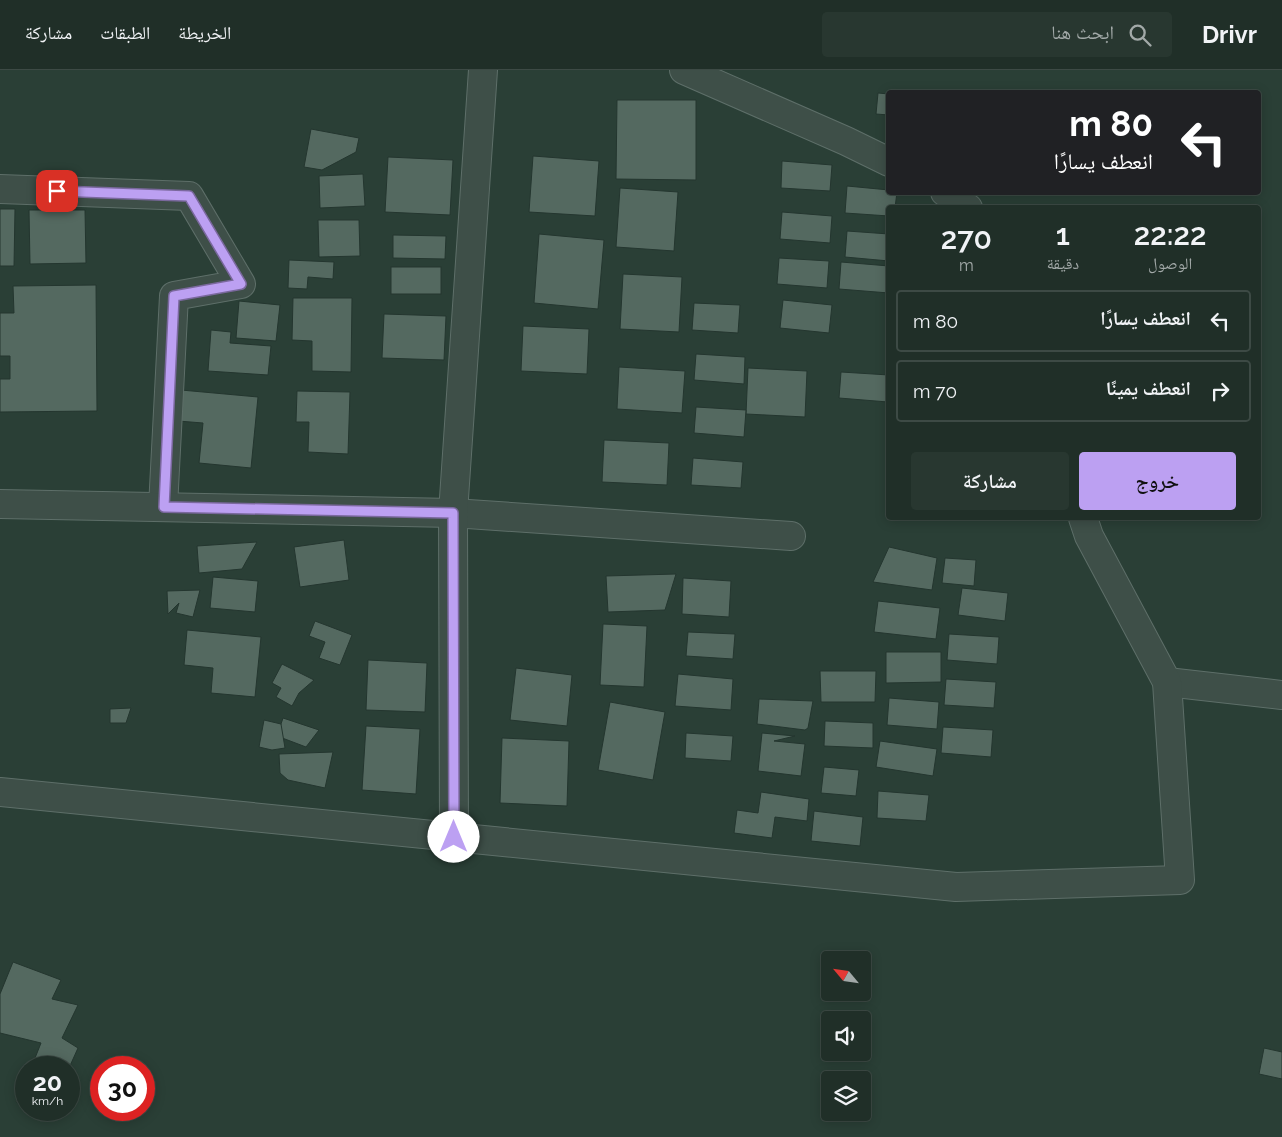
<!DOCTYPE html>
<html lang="ar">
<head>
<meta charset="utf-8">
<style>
	body { margin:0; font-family:Raleway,"Noto Naskh Arabic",sans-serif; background:#283730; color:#f1f3f6; direction:rtl; height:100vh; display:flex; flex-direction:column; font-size:19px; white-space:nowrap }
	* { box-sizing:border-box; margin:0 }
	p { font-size:16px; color:#a2a9a8 }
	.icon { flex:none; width:28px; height:28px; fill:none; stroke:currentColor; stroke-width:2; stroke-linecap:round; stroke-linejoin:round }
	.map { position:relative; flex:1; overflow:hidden; direction:ltr }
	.panel { position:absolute; left:886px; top:135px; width:375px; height:315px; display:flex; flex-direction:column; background:#202f28; border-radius:5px; box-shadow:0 2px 12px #0003,0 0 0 1px #3d4a45; direction:rtl }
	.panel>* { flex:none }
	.banner { position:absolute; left:886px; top:20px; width:375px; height:105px; border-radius:5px; box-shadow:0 2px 12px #0003,0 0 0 1px #3d4a45; direction:rtl; background:#202124; color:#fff; overflow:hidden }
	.needle { width:32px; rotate:299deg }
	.tools { position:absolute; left:821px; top:881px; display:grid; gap:10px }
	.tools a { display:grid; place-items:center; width:50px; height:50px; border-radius:5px; background:#202f28; box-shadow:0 2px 12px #0003,0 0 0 1px #3d4a45; font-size:25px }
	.speed { position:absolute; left:15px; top:986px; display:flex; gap:10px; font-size:25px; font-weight:700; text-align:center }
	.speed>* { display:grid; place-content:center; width:65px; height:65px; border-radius:50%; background:#202f28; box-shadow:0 2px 12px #0003,0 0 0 1px #3d4a45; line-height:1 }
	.speed small { font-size:12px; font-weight:400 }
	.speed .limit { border:8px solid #d22; background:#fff; color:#111 }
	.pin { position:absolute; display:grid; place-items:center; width:42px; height:42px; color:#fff; margin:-21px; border-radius:10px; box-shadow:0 2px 8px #0006 }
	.me { position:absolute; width:55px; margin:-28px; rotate:0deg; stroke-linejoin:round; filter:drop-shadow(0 0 4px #0008) }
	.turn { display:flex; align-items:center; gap:18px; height:105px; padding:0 25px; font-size:22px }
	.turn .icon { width:65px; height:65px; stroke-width:2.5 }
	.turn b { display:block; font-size:35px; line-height:42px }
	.eta { display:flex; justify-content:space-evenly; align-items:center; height:85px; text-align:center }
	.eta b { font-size:30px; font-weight:600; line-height:35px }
	.cta { display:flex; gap:10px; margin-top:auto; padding:10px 25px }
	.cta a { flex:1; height:58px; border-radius:5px; background:#bca0f2; color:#111; font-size:20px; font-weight:600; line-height:58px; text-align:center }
	.cta a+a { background:#283730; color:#f1f3f6 }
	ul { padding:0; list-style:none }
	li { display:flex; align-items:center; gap:15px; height:62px; margin:0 10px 8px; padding:0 15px; border:2px solid #3d4a45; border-radius:5px }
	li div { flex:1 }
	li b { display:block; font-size:19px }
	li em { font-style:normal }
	header { display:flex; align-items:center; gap:30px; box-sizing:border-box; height:70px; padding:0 25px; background:#202f28; border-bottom:1px solid #3d4a45 }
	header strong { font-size:24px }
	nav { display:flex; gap:28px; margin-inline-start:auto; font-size:18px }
	.search { width:350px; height:45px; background:#283730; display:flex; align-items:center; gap:12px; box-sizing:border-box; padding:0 18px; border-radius:5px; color:#a2a9a8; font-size:19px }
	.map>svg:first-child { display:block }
	.building { fill:#546960; stroke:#24362f }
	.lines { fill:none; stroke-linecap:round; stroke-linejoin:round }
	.street-casing { stroke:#5e6f69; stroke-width:30 }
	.street { stroke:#3e4f48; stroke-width:28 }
	.route-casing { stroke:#7a689d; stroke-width:12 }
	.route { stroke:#bca0f2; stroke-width:9 }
</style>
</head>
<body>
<header>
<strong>Drivr</strong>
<div class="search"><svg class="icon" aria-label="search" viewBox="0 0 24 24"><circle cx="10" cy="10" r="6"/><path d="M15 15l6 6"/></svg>ابحث هنا</div>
<nav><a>الخريطة</a><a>الطبقات</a><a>مشاركة</a></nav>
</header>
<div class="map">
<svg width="1282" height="1067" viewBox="0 0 1282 1067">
	<rect width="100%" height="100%" fill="#2a3f36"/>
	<g class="building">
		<path d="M 878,23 L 889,24 L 889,45 L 876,44 Z"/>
		<path d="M 617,30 L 696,30 L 696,110 L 616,109 Z"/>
		<path d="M 311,59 L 359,68 L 356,82 L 322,100 L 304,97 Z"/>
		<path d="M 533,86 L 599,91 L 595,146 L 529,142 Z"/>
		<path d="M 388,87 L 453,90 L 450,145 L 385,142 Z"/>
		<path d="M 782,91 L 832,95 L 830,121 L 781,118 Z"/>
		<path d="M 363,104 L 365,136 L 320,138 L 319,106 Z"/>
		<path d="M 847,116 L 889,120 L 889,122 L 897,122 L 895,138 L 889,138 L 889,146 L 845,143 Z"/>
		<path d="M 620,118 L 678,122 L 674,181 L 616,177 Z"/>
		<path d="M 0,139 L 15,139 L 14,196 L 0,196 Z"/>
		<path d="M 29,140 L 85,140 L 86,193 L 30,194 Z"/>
		<path d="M 782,142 L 832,146 L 830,173 L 780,169 Z"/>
		<path d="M 318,150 L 359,150 L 360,186 L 319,187 Z"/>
		<path d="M 847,161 L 889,164 L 889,191 L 845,187 Z"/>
		<path d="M 539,164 L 604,170 L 598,239 L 534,233 Z"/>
		<path d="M 393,165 L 446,166 L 445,189 L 393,188 Z"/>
		<path d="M 779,188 L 829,191 L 827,218 L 777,214 Z"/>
		<path d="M 289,190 L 334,192 L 333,209 L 308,207 L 307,219 L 288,218 Z"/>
		<path d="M 841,192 L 889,196 L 889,223 L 839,219 Z"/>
		<rect x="391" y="197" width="50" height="27"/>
		<path d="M 623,204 L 682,207 L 679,262 L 620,259 Z"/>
		<path d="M 96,215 L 97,341 L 0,342 L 0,309 L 10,309 L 10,286 L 0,286 L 0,243 L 14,243 L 13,216 Z"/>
		<path d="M 293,228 L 352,228 L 351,302 L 312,301 L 312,271 L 292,270 Z"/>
		<path d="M 783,230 L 832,235 L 829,263 L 780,258 Z"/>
		<path d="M 239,231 L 280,235 L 276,271 L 236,268 Z"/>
		<path d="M 694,233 L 740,235 L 738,263 L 692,260 Z"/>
		<path d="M 384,244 L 446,246 L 444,290 L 382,288 Z"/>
		<path d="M 523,256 L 589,259 L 587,304 L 521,301 Z"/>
		<path d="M 211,260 L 231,262 L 230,273 L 271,276 L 268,305 L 208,301 Z"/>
		<path d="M 696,284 L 745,287 L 744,314 L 694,310 Z"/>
		<path d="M 619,297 L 685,301 L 682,343 L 617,339 Z"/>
		<path d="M 748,298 L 807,301 L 805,347 L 746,344 Z"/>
		<path d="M 841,302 L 889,305 L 888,332 L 839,328 Z"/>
		<path d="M 181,320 L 258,327 L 251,398 L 199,393 L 203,353 L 178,351 Z"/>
		<path d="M 297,321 L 350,322 L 348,384 L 308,382 L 309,352 L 296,352 Z"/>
		<path d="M 696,337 L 746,340 L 744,367 L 694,363 Z"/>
		<path d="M 604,370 L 669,373 L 667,415 L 602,412 Z"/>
		<path d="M 693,388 L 743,392 L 741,418 L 691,415 Z"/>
		<path d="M 344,470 L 349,510 L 300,517 L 294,477 Z"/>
		<path d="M 257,472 L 242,499 L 199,503 L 197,476 Z"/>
		<path d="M 889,477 L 937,488 L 932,520 L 873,512 Z"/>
		<path d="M 945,488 L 976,490 L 974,516 L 942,513 Z"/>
		<path d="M 676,504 L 665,540 L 608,542 L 606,506 Z"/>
		<path d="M 213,507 L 258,511 L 255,542 L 210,538 Z"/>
		<path d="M 683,508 L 731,511 L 729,547 L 682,544 Z"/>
		<path d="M 962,518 L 1008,523 L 1005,551 L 958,545 Z"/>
		<path d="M 200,520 L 193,547 L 176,543 L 179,533 L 168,544 L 167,521 Z"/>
		<path d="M 878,531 L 940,538 L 936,569 L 874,562 Z"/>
		<path d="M 315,551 L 352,565 L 340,595 L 319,588 L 325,572 L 309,566 Z"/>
		<path d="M 603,554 L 647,556 L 644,617 L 600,615 Z"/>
		<path d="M 187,560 L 261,567 L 255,627 L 211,623 L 213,598 L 184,595 Z"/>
		<path d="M 688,562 L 735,564 L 733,589 L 686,586 Z"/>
		<path d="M 949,564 L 999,567 L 997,594 L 947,590 Z"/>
		<path d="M 886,582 L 941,582 L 941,612 L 886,613 Z"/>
		<path d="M 368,590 L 427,593 L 425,642 L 366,640 Z"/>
		<path d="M 282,594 L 314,610 L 299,623 L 292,636 L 276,627 L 281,618 L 272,613 Z"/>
		<path d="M 516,598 L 572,605 L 567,656 L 510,650 Z"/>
		<path d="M 820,601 L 876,601 L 875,632 L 821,632 Z"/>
		<path d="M 678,604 L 733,609 L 731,640 L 675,636 Z"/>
		<path d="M 946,609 L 996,612 L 994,638 L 944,635 Z"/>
		<path d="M 889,628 L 939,632 L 937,659 L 887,655 Z"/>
		<path d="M 759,629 L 813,631 L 808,658 L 805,660 L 757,654 Z"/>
		<path d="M 610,632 L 665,642 L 653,710 L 598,700 Z"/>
		<path d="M 131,638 L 126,653 L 110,653 L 110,639 Z"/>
		<path d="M 283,648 L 319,660 L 306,677 L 277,666 Z"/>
		<path d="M 264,650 L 281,654 L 285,678 L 272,680 L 259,677 Z"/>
		<path d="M 825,651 L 873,653 L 873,678 L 824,676 Z"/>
		<path d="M 366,656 L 420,659 L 416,724 L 362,720 Z"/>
		<path d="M 943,657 L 993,660 L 991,687 L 941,683 Z"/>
		<path d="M 686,663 L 733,666 L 731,691 L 685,688 Z"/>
		<path d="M 762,663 L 795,666 L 774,671 L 805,674 L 801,706 L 758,701 Z"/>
		<path d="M 502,668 L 569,671 L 567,736 L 500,733 Z"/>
		<path d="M 880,671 L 937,679 L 933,706 L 876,697 Z"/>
		<path d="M 333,682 L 325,718 L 288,710 L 280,703 L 279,684 Z"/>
		<path d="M 824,697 L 859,700 L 856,726 L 821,723 Z"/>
		<path d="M 878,721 L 929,725 L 926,751 L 877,748 Z"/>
		<path d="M 761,722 L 809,729 L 807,751 L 775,747 L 772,768 L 734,763 L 737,740 L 758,743 Z"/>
		<path d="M 814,741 L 863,747 L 860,776 L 811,771 Z"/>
		<path d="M 13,892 L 61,910 L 52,929 L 78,935 L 62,968 L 78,978 L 69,998 L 31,998 L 41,973 L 0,963 L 0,924 Z"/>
		<path d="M 1264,978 L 1282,982 L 1282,1009 L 1259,1004 Z"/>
		<path d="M 26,1008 L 26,1037 L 16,1032 Z"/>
		<path d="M 33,1040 L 49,1040 L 46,1046 Z"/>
	</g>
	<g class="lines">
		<defs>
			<g id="street">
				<path d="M 684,0 L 846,71 L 889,92"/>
				<path d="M 0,119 L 189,126 L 241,214 L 174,226 L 163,437"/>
				<path d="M 945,122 L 968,138"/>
				<path d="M 0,434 L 453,443 L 791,466"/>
				<path d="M 1167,612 L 1282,625"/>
				<path d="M 0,722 L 956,817 L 1180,810 L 1167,612 L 1089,466 L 1083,448"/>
				<path d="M 454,767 L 453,443 L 483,0"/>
			</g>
		</defs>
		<use href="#street" class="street-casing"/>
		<use href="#street" class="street"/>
	</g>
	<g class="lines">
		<defs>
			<path id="route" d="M 57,121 L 189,126 L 241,214 L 174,226 L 164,437 L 453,443 L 454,767"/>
		</defs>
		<use href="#route" class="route-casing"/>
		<use href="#route" class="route"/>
	</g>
</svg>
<div class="tools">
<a><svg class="needle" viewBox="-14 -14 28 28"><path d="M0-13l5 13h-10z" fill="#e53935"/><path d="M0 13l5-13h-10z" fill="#a2a9a8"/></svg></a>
<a><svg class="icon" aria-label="sound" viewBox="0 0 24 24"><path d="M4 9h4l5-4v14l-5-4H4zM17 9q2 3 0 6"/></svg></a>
<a><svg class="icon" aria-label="layers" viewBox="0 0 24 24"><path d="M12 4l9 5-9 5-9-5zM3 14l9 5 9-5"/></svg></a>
</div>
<div class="speed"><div>20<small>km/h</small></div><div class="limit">30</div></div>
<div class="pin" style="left:57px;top:121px;background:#d93025"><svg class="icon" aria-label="arrive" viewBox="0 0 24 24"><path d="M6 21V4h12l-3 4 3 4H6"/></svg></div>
<svg class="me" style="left:454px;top:767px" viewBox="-20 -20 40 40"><circle r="19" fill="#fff"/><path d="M0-13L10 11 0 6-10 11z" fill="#bca0f2"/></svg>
<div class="banner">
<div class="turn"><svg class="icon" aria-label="left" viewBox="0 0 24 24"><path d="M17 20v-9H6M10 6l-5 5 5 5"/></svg><div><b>80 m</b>انعطف يسارًا</div></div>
</div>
<section class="panel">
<div class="eta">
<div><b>22:22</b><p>الوصول</p></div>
<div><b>1</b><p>دقيقة</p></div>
<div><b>270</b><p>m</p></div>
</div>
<ul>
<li><svg class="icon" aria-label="left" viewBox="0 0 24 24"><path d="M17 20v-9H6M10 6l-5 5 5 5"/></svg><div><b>انعطف يسارًا</b></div><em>80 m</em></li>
<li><svg class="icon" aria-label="right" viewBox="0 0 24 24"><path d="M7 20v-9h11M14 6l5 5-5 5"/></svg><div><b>انعطف يمينًا</b></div><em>70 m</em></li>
</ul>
<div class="cta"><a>خروج</a><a>مشاركة</a></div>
</section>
</div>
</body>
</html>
